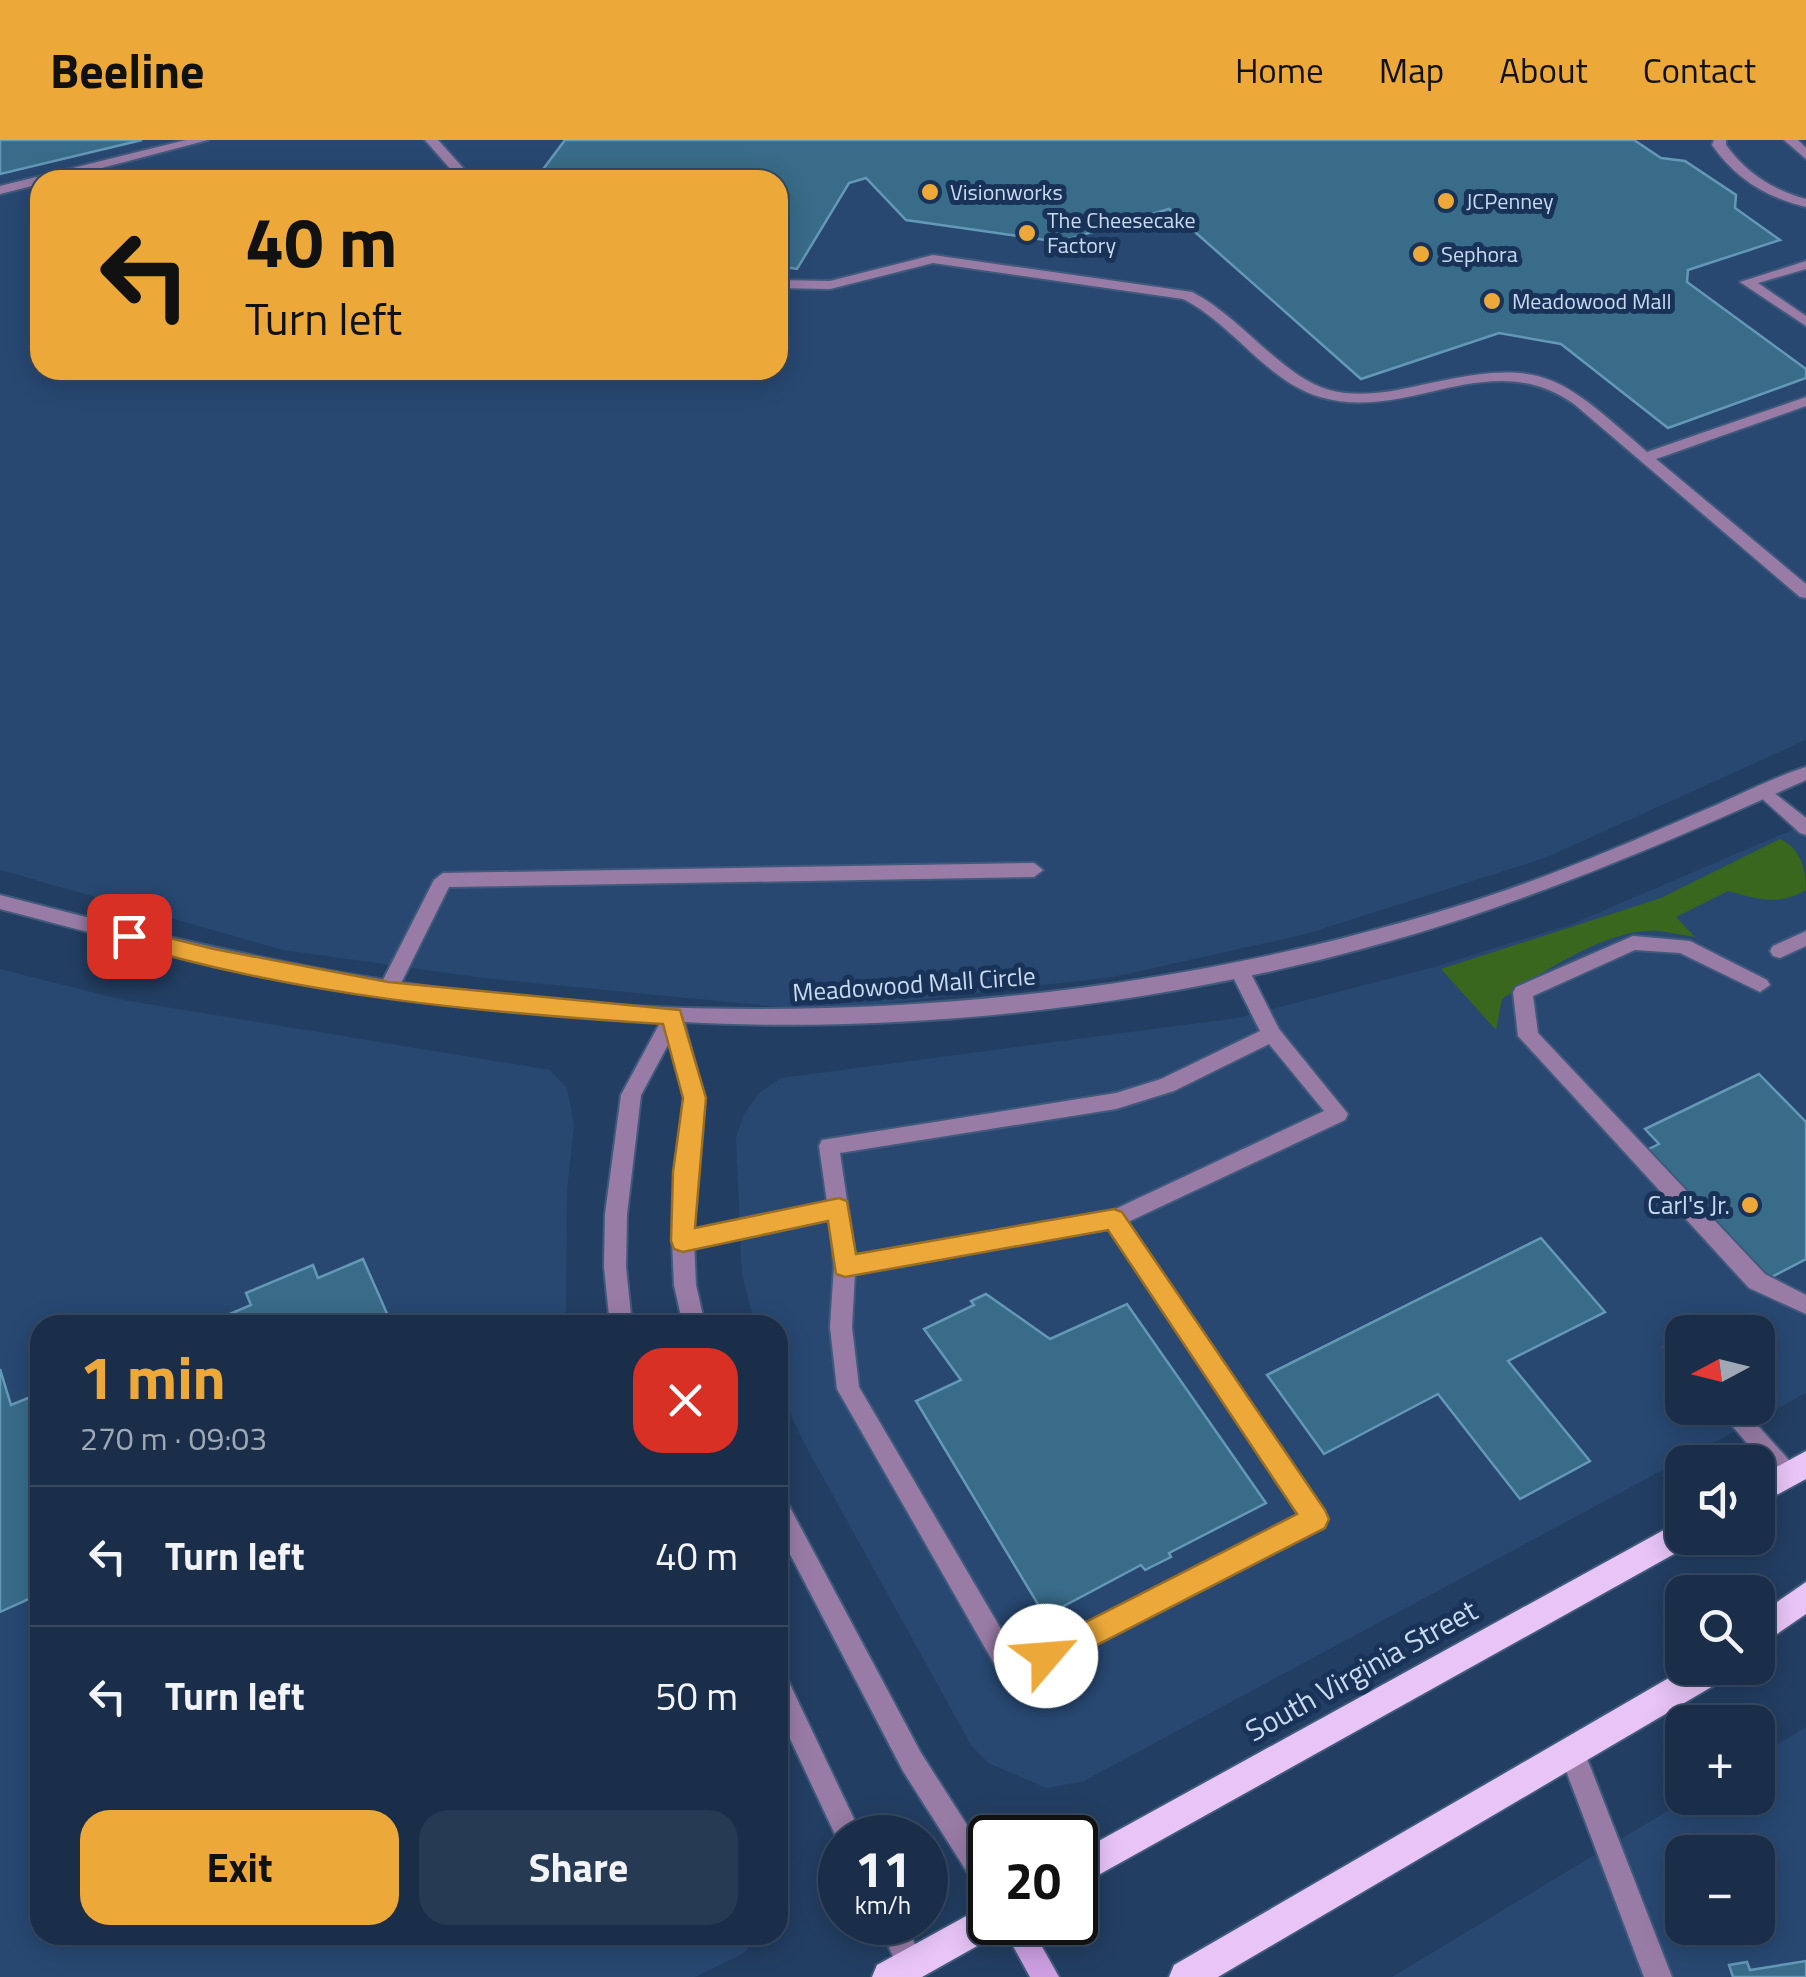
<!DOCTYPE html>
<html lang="en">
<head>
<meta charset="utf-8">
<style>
	body { margin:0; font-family:"Titillium Web",sans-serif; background:#273a54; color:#f1f3f6; height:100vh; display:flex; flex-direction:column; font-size:38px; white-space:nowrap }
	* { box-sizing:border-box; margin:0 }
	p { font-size:32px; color:#9fa8b5 }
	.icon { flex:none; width:55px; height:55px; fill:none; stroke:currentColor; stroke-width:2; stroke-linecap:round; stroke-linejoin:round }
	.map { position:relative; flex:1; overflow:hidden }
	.drawer { position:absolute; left:30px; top:1175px; width:758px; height:630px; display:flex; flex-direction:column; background:#1a2e4a; border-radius:30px; box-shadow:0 5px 25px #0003,0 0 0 2px #384a62 }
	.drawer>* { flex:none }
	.guide { position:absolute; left:30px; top:30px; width:758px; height:210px; border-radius:30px; box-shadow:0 5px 25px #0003,0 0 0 2px #384a62; background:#eca93a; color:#111; overflow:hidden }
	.needle { width:65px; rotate:263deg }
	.controls { position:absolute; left:1665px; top:1175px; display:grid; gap:20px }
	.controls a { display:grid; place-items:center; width:110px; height:110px; border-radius:20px; background:#1a2e4a; box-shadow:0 5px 25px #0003,0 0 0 2px #384a62; font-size:50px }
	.speed { position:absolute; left:818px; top:1675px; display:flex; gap:20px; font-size:50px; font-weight:700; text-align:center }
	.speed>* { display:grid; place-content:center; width:130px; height:130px; border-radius:50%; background:#1a2e4a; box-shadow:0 5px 25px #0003,0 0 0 2px #384a62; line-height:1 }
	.speed small { font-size:25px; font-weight:400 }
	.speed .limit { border:5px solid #111; border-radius:15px; background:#fff; color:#111 }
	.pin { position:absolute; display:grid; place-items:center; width:85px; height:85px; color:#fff; margin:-42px; border-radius:20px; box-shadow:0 5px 15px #0006 }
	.me { position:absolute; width:110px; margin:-55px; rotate:63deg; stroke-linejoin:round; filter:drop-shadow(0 0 8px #0008) }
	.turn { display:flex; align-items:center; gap:35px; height:210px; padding:0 50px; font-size:45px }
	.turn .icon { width:130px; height:130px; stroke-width:2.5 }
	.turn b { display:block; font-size:70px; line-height:85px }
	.round { display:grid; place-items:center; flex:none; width:105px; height:105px; border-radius:30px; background:#273a54 }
	.summary { display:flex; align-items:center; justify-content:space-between; height:170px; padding:0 50px }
	h1 { font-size:60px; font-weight:700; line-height:75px; color:#eca93a }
	.cta { display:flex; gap:20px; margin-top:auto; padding:20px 50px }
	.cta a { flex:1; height:115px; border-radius:30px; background:#eca93a; color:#111; font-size:40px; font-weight:700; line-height:115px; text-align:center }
	.cta a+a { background:#273a54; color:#f1f3f6 }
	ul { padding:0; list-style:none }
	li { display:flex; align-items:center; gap:30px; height:140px; padding:0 50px; border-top:2px solid #384a62 }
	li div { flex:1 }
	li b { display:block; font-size:38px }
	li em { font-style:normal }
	header { display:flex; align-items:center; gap:60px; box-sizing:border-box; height:140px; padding:0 50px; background:#eca93a; color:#111 }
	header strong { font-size:48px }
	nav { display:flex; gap:55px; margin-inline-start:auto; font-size:35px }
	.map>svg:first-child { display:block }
	.built { fill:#284872; fill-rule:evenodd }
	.green { fill:#39671d }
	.building { fill:#396c89; stroke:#6498b7; stroke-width:2.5 }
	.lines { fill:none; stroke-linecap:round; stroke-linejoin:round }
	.service-casing { stroke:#405a7c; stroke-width:4 }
	.minor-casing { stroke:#405a7c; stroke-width:4 }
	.secondary-casing { stroke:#405a7c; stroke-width:4 }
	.primary-casing { stroke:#405a7c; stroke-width:4 }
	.service { fill:#997ca6; fill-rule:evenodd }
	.minor { fill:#997ca6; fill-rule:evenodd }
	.secondary { fill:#cd9ee1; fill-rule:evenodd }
	.primary { fill:#e8c4f7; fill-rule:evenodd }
	.route { fill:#eca93a; stroke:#996e26; stroke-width:2.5 }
	.poi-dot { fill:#eca93a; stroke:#183357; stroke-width:4 }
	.labels { text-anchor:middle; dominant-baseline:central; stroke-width:10; stroke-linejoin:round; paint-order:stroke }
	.far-poi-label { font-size:22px; fill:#c9d9f0; stroke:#183357; text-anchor:start }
	.street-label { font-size:25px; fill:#c9d9f0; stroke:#183357 }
	.poi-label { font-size:25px; fill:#c9d9f0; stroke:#183357; text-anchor:end }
	.near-street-label { font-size:30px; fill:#c9d9f0; stroke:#183357 }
</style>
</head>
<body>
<header>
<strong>Beeline</strong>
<nav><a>Home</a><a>Map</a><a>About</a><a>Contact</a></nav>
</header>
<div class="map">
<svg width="1806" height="1837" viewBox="0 0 1806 1837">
	<rect width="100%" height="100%" fill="#223e62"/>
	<g class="built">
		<path d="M 0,0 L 1806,0 L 1806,600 L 1545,718 L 1306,794 L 1113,837 L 820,871 L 483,838 L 283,810 L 0,730 ZM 40,40 L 778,40 L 778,230 L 40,230 Z"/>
		<path d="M 1806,684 L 1806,1253 L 1084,1641 L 1047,1648 L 988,1623 L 971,1605 L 804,1303 L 778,1248 L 778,1185 L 755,1185 L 742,1134 L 736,998 L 744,974 L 759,953 L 781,938 L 1237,878 L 1431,828 L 1572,784 ZM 1682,1192 L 1758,1192 L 1758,1268 L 1682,1268 Z"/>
		<path d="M 0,829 L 123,860 L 550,930 L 567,948 L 574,985 L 567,1050 L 566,1185 L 40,1185 L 40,1795 L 759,1795 L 744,1813 L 695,1837 L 0,1837 Z"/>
		<path d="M 1806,1587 L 1806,1837 L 1392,1837 L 1689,1658 L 1758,1658 L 1758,1616 ZM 1682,1712 L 1758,1712 L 1758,1788 L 1682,1788 Z"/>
	</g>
	<path class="green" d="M 1780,699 C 1801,708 1806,730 1806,750 C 1780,766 1756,759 1728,751 L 1676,777 L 1695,797 C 1682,795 1669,792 1657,791 C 1608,788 1541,833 1502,859 L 1496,890 L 1441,829 L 1661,758 Z"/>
	<g class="building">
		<path d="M 0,0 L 142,0 L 0,34 Z"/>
		<path d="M 565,0 L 1634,0 L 1661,18 L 1685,21 L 1736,55 L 1735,68 L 1780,100 L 1688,130 L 1687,142 L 1806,229 L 1806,238 L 1668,288 L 1561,204 L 1499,193 L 1361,239 L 1169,69 L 1059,102 L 906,80 L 866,38 L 849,43 L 797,129 L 778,126 L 778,40 L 535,40 Z"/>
		<path d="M 1759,934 L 1806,982 L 1806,1119 L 1764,1141 L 1645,1011 L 1659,1004 L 1645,989 Z"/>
		<path d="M 1541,1098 L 1605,1172 L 1508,1221 L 1590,1321 L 1520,1359 L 1438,1254 L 1324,1314 L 1267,1235 Z"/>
		<path d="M 363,1119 L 392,1185 L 204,1185 L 251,1165 L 246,1153 L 313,1125 L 318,1138 Z"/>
		<path d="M 986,1154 L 1050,1199 L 1127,1164 L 1266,1363 L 1169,1413 L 1171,1417 L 1145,1430 L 1141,1425 L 1045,1476 L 916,1261 L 961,1240 L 924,1189 L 974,1165 L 971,1161 Z"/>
		<path d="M 0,1229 L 11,1265 L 40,1253 L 40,1454 L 0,1472 Z"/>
		<path d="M 1806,1821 L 1806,1837 L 1733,1837 L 1729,1825 L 1747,1822 L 1750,1830 Z"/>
	</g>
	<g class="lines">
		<defs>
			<g id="service">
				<path d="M 186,0 L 208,0 L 56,40 L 40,40 L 40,44 L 0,54 L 0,46 Z"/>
				<path d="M 425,0 L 438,0 L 474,40 L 460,40 Z"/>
				<path d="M 1714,0 L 1726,0 L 1726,5 C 1745,32 1774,51 1806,59 L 1806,67 C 1766,57 1736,39 1712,5 Z"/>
				<path d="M 1784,0 L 1798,0 L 1806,8 L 1806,19 Z"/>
				<path d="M 933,115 L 1192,152 C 1240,176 1281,236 1329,250 C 1359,258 1391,252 1421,245 C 1543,218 1556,232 1647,312 L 1806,257 L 1806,266 L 1656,319 L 1806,444 L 1806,458 L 1800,457 L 1574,264 C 1488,204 1410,283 1320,257 C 1266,241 1233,184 1183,159 L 933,123 L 830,149 L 778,148 L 778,140 L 830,141 Z"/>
				<path d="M 1806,121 L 1806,129 L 1758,143 L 1806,176 L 1806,186 L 1740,142 Z"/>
				<path d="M 1764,645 L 1806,678 L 1806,695 L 1800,693 L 1758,655 L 1755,651 L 1758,647 Z"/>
				<path d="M 1034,723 L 1043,730 L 1034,737 L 449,747 L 395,855 L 388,857 L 378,850 L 434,740 L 443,733 Z"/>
				<path d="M 1806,791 L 1806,806 L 1780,818 L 1773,816 L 1770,811 L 1773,806 Z"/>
				<path d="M 1633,796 L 1690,801 L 1767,840 L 1770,845 L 1760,852 L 1680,813 L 1635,810 L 1533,856 L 1538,893 L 1765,1134 L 1806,1155 L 1806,1174 L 1749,1148 L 1518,896 L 1513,852 L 1516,847 Z"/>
				<path d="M 1239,822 L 1246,824 L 1279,889 L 1348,974 L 1345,980 L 1128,1082 L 1327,1379 L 1323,1387 L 1013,1545 L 1004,1541 L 837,1249 L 830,1187 L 834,1126 L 830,1079 L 683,1110 L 675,1107 L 672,1101 L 675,1095 L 683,1092 L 827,1062 L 819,1006 L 822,1000 L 1116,953 L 1161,939 L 1260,891 L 1229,829 ZM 1269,904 L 1324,971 L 1111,1071 L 855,1115 L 840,1013 L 1116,969 L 1174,951 ZM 1109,1089 L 1299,1375 L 1018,1518 L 859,1247 L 852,1187 L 855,1133 Z"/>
				<path d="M 1675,1197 L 1682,1200 L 1682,1226 L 1674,1223 L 1664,1207 L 1667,1200 Z"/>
				<path d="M 1717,1268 L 1742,1268 L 1796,1328 L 1800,1335 L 1796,1342 L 1788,1346 L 1780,1342 Z"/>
				<path d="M 1572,1599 L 1581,1603 L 1672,1837 L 1644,1837 L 1559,1612 L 1563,1603 Z"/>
			</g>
			<g id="minor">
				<path d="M 1806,627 L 1806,640 C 1693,691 1579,740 1462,779 C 1222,858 937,896 684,882 L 704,958 L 695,1032 L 694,1101 L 696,1145 L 705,1185 L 683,1185 L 674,1145 L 672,1101 L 675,1032 L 684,958 L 670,901 L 641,955 L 627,1074 L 626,1127 L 632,1185 L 610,1185 L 604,1127 L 605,1074 L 621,955 L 661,881 C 559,875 457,868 357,851 C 236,831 118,800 0,769 L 0,755 C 118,786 234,814 354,835 C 710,897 1106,874 1451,768 C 1534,743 1615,709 1695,674 C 1732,659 1768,639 1806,627 Z"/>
				<path d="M 778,1357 L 786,1360 L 921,1613 L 990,1721 L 990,1758 L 981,1754 L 903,1631 L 778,1391 Z"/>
				<path d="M 778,1535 L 787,1538 L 863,1698 L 840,1698 L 840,1705 L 778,1573 Z"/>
				<path d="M 878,1782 L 905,1782 L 924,1825 L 921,1835 L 901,1835 Z"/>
			</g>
			<path id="secondary" d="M 1000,1782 L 1028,1782 L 1059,1837 L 1030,1837 Z"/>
			<g id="primary">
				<path d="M 1806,1311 L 1806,1339 L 1758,1365 L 1758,1337 Z"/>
				<path d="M 1682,1380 L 1682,1398 L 1695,1398 L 1692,1404 L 1075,1748 L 1075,1714 Z"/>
				<path d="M 1806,1442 L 1806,1474 L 1758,1507 L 1758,1475 Z"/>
				<path d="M 1686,1528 L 1729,1528 L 1725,1539 L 1218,1837 L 1169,1837 L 1174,1825 Z"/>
				<path d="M 990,1763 L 990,1782 L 1006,1782 L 1002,1792 L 922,1837 L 872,1837 L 877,1825 Z"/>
			</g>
		</defs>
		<use href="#service" class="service-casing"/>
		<use href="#minor" class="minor-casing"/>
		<use href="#secondary" class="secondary-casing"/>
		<use href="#primary" class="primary-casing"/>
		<use href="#service" class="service"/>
		<use href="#minor" class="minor"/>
		<use href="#secondary" class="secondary"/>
		<use href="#primary" class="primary"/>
	</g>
	<path class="route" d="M 129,788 L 214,809 L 388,842 L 680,870 L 706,958 L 695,1088 L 839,1058 L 847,1061 L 856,1114 L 1114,1069 L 1122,1072 L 1325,1370 L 1329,1379 L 1325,1388 L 1056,1526 L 1046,1530 L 1037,1526 L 1033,1516 L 1037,1507 L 1297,1374 L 1108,1090 L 845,1137 L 836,1134 L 828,1081 L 683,1112 L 674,1109 L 671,1101 L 673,1032 L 683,958 L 663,884 C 483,873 295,856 121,802 L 118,796 Z"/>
	<g class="poi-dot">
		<circle cx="930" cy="52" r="10"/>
		<circle cx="1446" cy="61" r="10"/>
		<circle cx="1027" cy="93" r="10"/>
		<circle cx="1421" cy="114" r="10"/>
		<circle cx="1492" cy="161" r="10"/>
		<circle cx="1750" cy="1065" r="10"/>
	</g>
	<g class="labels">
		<g class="far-poi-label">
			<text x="950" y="52">Visionworks</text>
			<text x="1466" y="61">JCPenney</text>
			<text x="1047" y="80">The Cheesecake<tspan x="1047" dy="25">Factory</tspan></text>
			<text x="1441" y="114">Sephora</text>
			<text x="1512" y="161">Meadowood Mall</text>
		</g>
		<g class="street-label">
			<text transform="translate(914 844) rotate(-4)">Meadowood Mall Circle</text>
		</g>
		<g class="poi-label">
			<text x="1730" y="1065">Carl's Jr.</text>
		</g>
		<g class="near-street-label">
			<text transform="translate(1361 1530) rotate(-29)">South Virginia Street</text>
		</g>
	</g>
</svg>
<div class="controls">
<a><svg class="needle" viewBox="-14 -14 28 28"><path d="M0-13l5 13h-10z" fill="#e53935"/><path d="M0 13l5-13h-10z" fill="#9fa8b5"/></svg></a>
<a><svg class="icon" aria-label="sound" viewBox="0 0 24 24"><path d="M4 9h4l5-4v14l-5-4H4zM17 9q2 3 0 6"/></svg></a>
<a><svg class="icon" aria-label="search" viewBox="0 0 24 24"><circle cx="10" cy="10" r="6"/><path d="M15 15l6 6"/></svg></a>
<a>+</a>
<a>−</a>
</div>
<div class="speed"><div>11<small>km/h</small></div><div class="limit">20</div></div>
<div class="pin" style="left:129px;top:796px;background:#d93025"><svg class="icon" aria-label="arrive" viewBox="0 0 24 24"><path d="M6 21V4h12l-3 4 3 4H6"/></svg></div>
<svg class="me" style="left:1046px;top:1516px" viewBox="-20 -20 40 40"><circle r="19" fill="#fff"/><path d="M0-13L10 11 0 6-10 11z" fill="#eca93a"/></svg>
<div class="guide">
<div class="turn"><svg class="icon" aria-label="left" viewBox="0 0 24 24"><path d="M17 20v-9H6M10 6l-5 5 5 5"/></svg><div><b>40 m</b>Turn left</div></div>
</div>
<section class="drawer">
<div class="summary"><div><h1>1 min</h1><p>270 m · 09:03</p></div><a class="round" style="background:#d93025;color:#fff"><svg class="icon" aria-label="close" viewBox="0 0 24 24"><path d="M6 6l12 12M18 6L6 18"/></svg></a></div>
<ul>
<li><svg class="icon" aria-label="left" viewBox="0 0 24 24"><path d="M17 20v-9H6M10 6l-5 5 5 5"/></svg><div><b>Turn left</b></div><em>40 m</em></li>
<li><svg class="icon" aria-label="left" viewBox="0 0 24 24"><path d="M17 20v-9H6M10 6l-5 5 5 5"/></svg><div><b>Turn left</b></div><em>50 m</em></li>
</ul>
<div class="cta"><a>Exit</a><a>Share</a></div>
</section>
</div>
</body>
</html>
